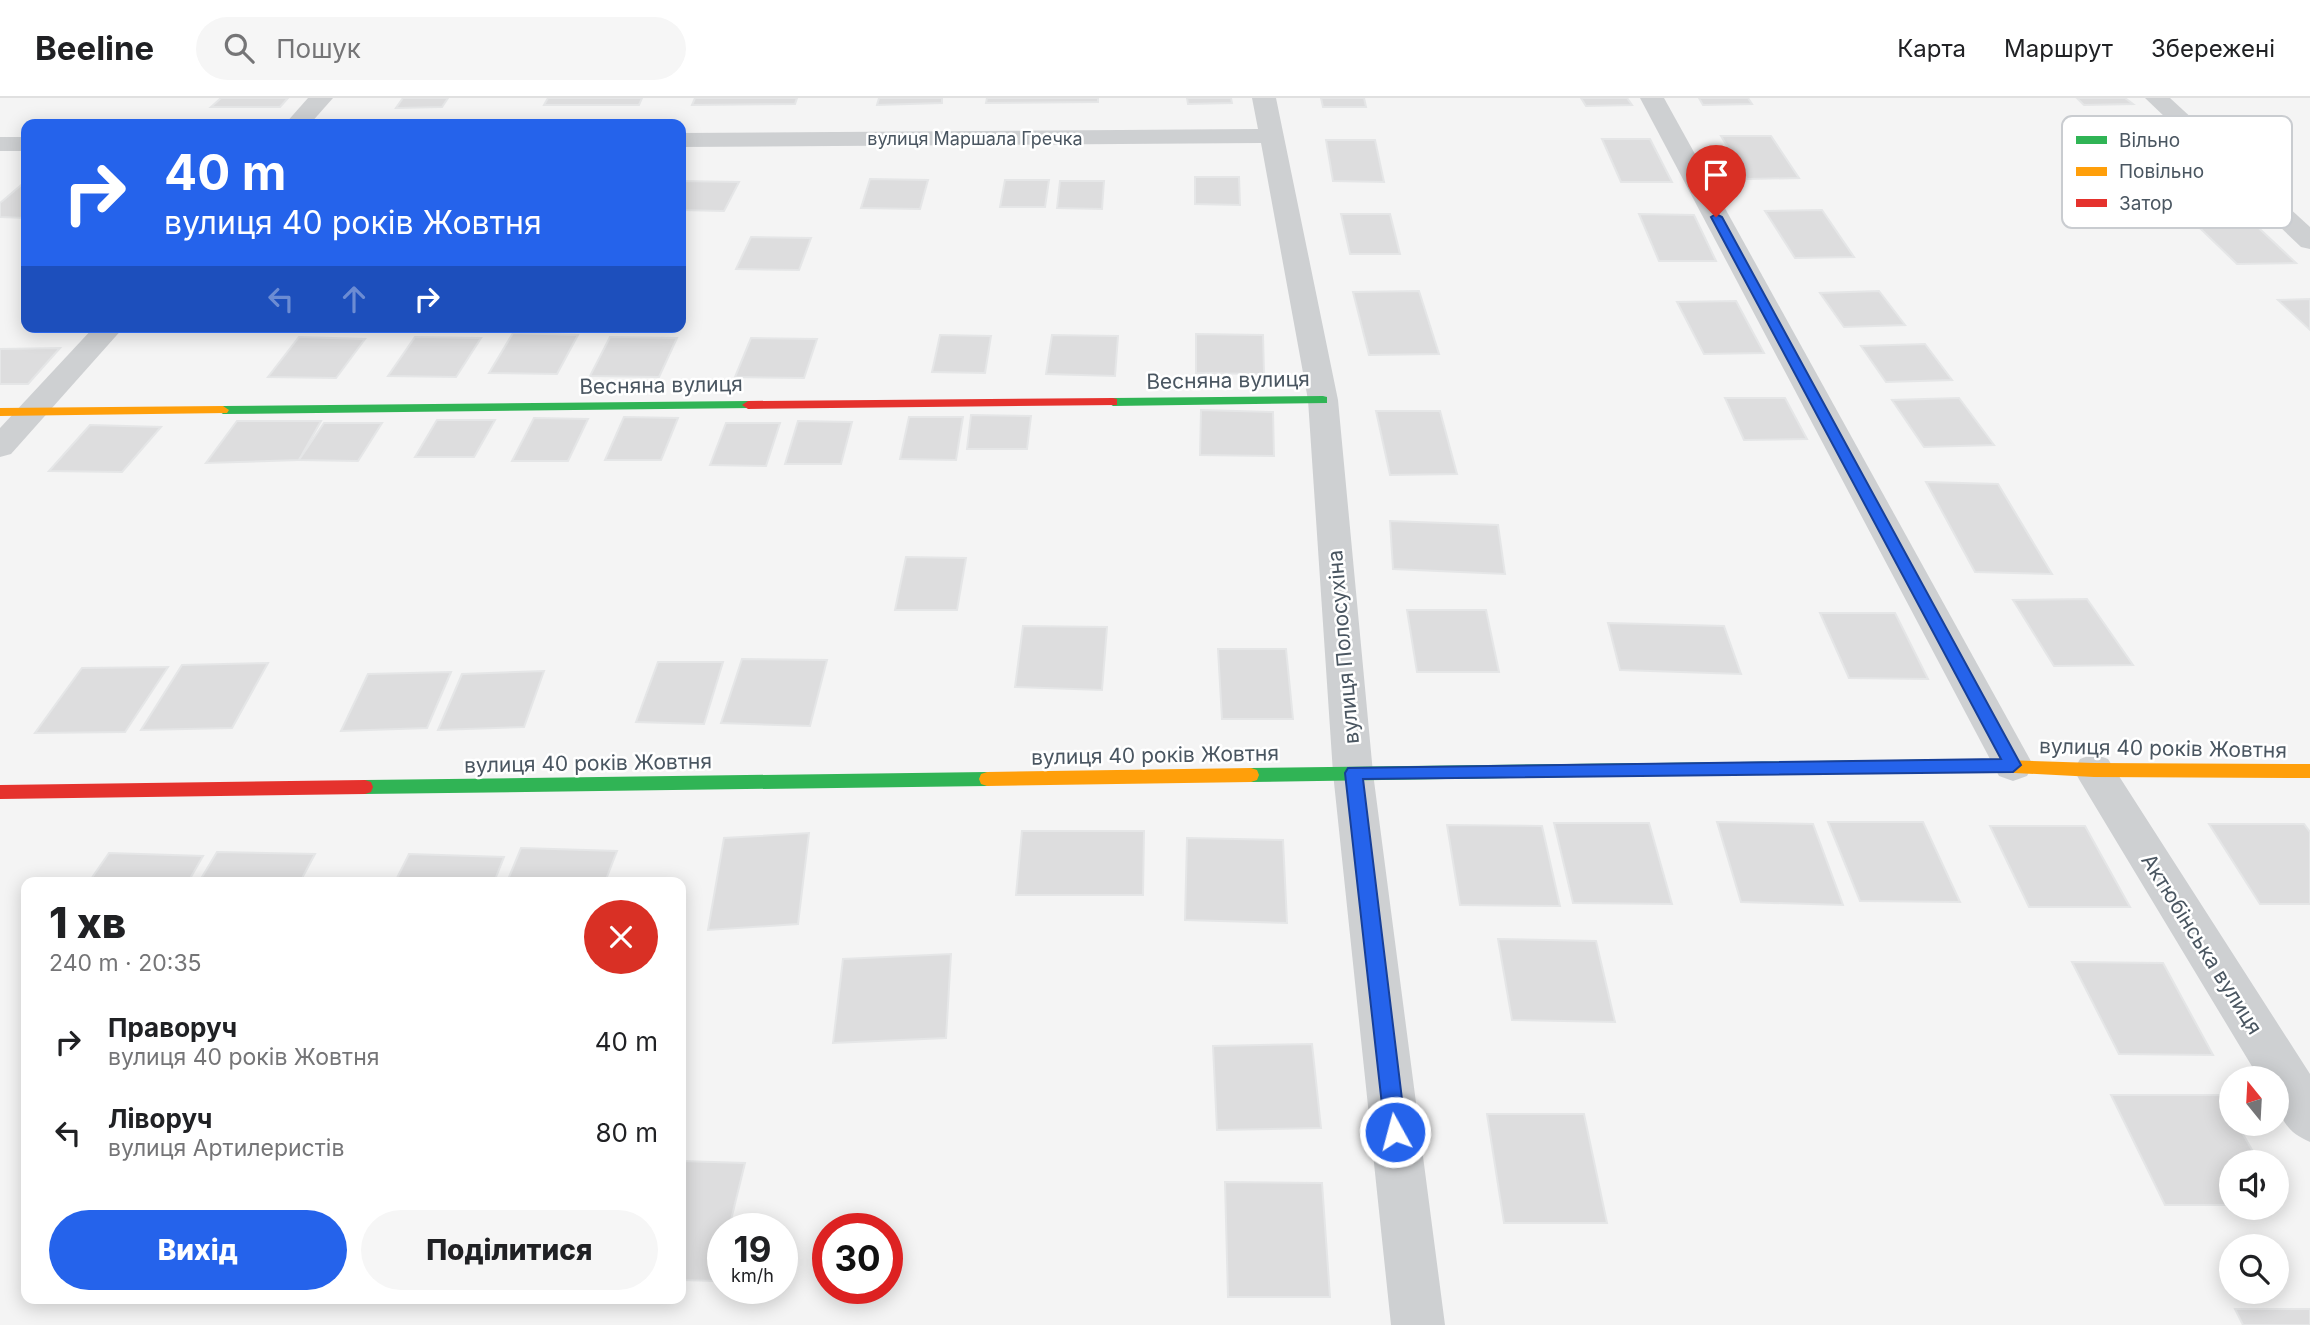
<!DOCTYPE html>
<html lang="uk">
<head>
<meta charset="utf-8">
<style>
	body { margin:0; font-family:Inter,sans-serif; background:#f6f6f6; color:#202124; height:100vh; display:flex; flex-direction:column; font-size:26px; white-space:nowrap }
	* { box-sizing:border-box; margin:0 }
	p { font-size:23px; color:#757577 }
	.icon { flex:none; width:38px; height:38px; fill:none; stroke:currentColor; stroke-width:2; stroke-linecap:round; stroke-linejoin:round }
	.map { position:relative; flex:1; overflow:hidden }
	.sheet { position:absolute; left:21px; top:779px; width:665px; height:427px; display:flex; flex-direction:column; background:#fff; border-radius:14px; box-shadow:0 4px 18px #0003 }
	.sheet>* { flex:none }
	.top-card { position:absolute; left:21px; top:21px; width:665px; height:214px; border-radius:14px; box-shadow:0 4px 18px #0003; background:#2563eb; color:#fff; overflow:hidden }
	.needle { width:46px; rotate:342deg }
	.tools { position:absolute; left:2219px; top:968px; display:grid; gap:14px }
	.tools a { display:grid; place-items:center; width:70px; height:70px; border-radius:50%; background:#fff; box-shadow:0 4px 18px #0003; font-size:35px }
	.speed { position:absolute; left:707px; top:1115px; display:flex; gap:14px; font-size:35px; font-weight:700; text-align:center }
	.speed>* { display:grid; place-content:center; width:91px; height:91px; border-radius:50%; background:#fff; box-shadow:0 4px 18px #0003; line-height:1 }
	.speed small { font-size:18px; font-weight:400 }
	.speed .limit { border:10px solid #d22; background:#fff; color:#111 }
	.pin { position:absolute; display:grid; place-items:center; width:60px; height:60px; color:#fff; margin:-72px -30px; border-radius:50% 50% 50% 0; rotate:-45deg; box-shadow:0 0 7px #0007 }
	.pin .icon { rotate:45deg }
	.me { position:absolute; width:77px; margin:-38px; rotate:353deg; stroke-linejoin:round; filter:drop-shadow(0 0 5px #0008) }
	.turn { display:flex; align-items:center; gap:24px; height:147px; padding:0 28px; font-size:32px }
	.turn .icon { width:91px; height:91px; stroke-width:2.5 }
	.turn b { display:block; font-size:49px; line-height:60px }
	.lanes { display:flex; align-items:center; height:66px; padding:0 28px; background:#0003; justify-content:center; gap:35px; direction:ltr }
	.lanes .off { opacity:.35 }
	.round { display:grid; place-items:center; flex:none; width:74px; height:74px; border-radius:37px; background:#f6f6f6 }
	.summary { display:flex; align-items:center; justify-content:space-between; height:119px; padding:0 28px }
	h1 { font-size:42px; font-weight:800; line-height:52px }
	.primary-button { display:flex; gap:14px; margin-top:auto; padding:14px 28px }
	.primary-button a { flex:1; height:80px; border-radius:42px; background:#2563eb; color:#fff; font-size:28px; font-weight:800; line-height:80px; text-align:center }
	.primary-button a+a { background:#f6f6f6; color:#202124 }
	ul { padding:0; list-style:none }
	li { display:flex; align-items:center; gap:21px; height:91px; padding:0 28px }
	li div { flex:1 }
	li b { display:block; font-size:26px }
	li em { font-style:normal }
	header { display:flex; align-items:center; gap:42px; box-sizing:border-box; height:98px; padding:0 35px; background:#fff; border-bottom:2px solid #e0e0e0 }
	header strong { font-size:33px }
	nav { display:flex; gap:38px; margin-inline-start:auto; font-size:24px }
	.search { width:490px; height:63px; background:#f6f6f6; display:flex; align-items:center; gap:18px; box-sizing:border-box; padding:0 24px; border-radius:38px; color:#757577; font-size:26px }
	.map>svg:first-child { display:block }
	.building { fill:#ddddde; stroke:#e5e6e7; stroke-width:2 }
	.lines { fill:none; stroke-linecap:round; stroke-linejoin:round }
	.street { fill:#ced0d2; fill-rule:evenodd }
	.fast { fill:#30b455; fill-rule:evenodd }
	.slow { fill:#ff9f0a; fill-rule:evenodd }
	.jam { fill:#e5322d; fill-rule:evenodd }
	.route { fill:#2563eb; stroke:#184099; stroke-width:2 }
	.labels { text-anchor:middle; dominant-baseline:central; stroke-width:5; stroke-linejoin:round; paint-order:stroke }
	.far-street-label { font-size:18px; fill:#4a5661; stroke:#fff }
	.street-label { font-size:21px; fill:#4a5661; stroke:#fff }
	.key { fill:#fff; stroke:#c9ccd0; stroke-width:2 }
	.key-label { font-size:19px; fill:#4a5661 }
</style>
</head>
<body>
<header>
<strong>Beeline</strong>
<div class="search"><svg class="icon" aria-label="search" viewBox="0 0 24 24"><circle cx="10" cy="10" r="6"/><path d="M15 15l6 6"/></svg>Пошук</div>
<nav><a>Карта</a><a>Маршрут</a><a>Збережені</a></nav>
</header>
<div class="map">
<svg width="2310" height="1227" viewBox="0 0 2310 1227">
	<rect width="100%" height="100%" fill="#f4f4f4"/>
	<g class="building">
		<path d="M 221,0 L 288,0 L 280,9 L 211,9 Z"/>
		<path d="M 403,0 L 448,0 L 442,9 L 396,10 Z"/>
		<path d="M 548,0 L 642,0 L 639,7 L 544,7 Z"/>
		<path d="M 695,0 L 797,0 L 795,6 L 692,7 Z"/>
		<path d="M 879,0 L 942,0 L 942,5 L 877,7 Z"/>
		<path d="M 987,0 L 1098,0 L 1098,4 L 986,5 Z"/>
		<path d="M 1187,0 L 1231,0 L 1232,5 L 1188,6 Z"/>
		<path d="M 1321,0 L 1364,0 L 1366,9 L 1323,9 Z"/>
		<path d="M 1581,0 L 1627,0 L 1632,7 L 1586,8 Z"/>
		<path d="M 1699,0 L 1748,0 L 1752,6 L 1703,7 Z"/>
		<path d="M 2077,0 L 2125,0 L 2133,6 L 2084,7 Z"/>
		<path d="M 1721,38 L 1771,38 L 1799,80 L 1747,81 Z"/>
		<path d="M 1602,41 L 1650,41 L 1672,84 L 1621,84 Z"/>
		<path d="M 1326,42 L 1375,42 L 1384,84 L 1333,83 Z"/>
		<path d="M 1195,79 L 1239,79 L 1240,107 L 1195,106 Z"/>
		<path d="M 870,81 L 928,82 L 920,111 L 861,110 Z"/>
		<path d="M 1005,82 L 1049,82 L 1045,109 L 1000,109 Z"/>
		<path d="M 26,83 L 26,120 L 0,119 L 0,105 Z"/>
		<path d="M 681,83 L 739,84 L 724,113 L 681,112 Z"/>
		<path d="M 1060,83 L 1104,83 L 1102,111 L 1057,110 Z"/>
		<path d="M 2231,104 L 2296,165 L 2237,166 L 2174,105 Z"/>
		<path d="M 1822,112 L 1854,159 L 1795,160 L 1765,113 Z"/>
		<path d="M 1341,116 L 1390,116 L 1400,156 L 1350,156 Z"/>
		<path d="M 1639,116 L 1694,117 L 1716,163 L 1659,163 Z"/>
		<path d="M 751,139 L 811,140 L 799,172 L 736,171 Z"/>
		<path d="M 1419,193 L 1439,256 L 1369,257 L 1353,194 Z"/>
		<path d="M 1879,193 L 1905,227 L 1844,229 L 1820,195 Z"/>
		<path d="M 2310,201 L 2310,232 L 2278,202 Z"/>
		<path d="M 1736,203 L 1764,255 L 1704,256 L 1677,204 Z"/>
		<path d="M 513,235 L 578,237 L 557,276 L 489,275 Z"/>
		<path d="M 1196,236 L 1263,237 L 1264,276 L 1196,275 Z"/>
		<path d="M 940,237 L 991,238 L 985,275 L 932,274 Z"/>
		<path d="M 1052,237 L 1118,238 L 1115,278 L 1046,276 Z"/>
		<path d="M 299,239 L 365,241 L 336,280 L 268,279 Z"/>
		<path d="M 415,239 L 481,240 L 456,279 L 388,278 Z"/>
		<path d="M 610,239 L 677,240 L 659,279 L 590,278 Z"/>
		<path d="M 751,240 L 817,241 L 804,280 L 735,279 Z"/>
		<path d="M 1925,246 L 1952,282 L 1886,284 L 1861,248 Z"/>
		<path d="M 60,250 L 28,286 L 0,286 L 0,251 Z"/>
		<path d="M 1725,300 L 1785,300 L 1807,341 L 1744,342 Z"/>
		<path d="M 1959,300 L 1994,347 L 1924,349 L 1892,302 Z"/>
		<path d="M 1201,312 L 1273,314 L 1274,358 L 1200,357 Z"/>
		<path d="M 1376,313 L 1440,313 L 1457,376 L 1390,377 Z"/>
		<path d="M 971,317 L 1031,318 L 1027,351 L 967,351 Z"/>
		<path d="M 624,319 L 678,320 L 661,362 L 605,362 Z"/>
		<path d="M 909,319 L 963,319 L 956,362 L 900,361 Z"/>
		<path d="M 534,320 L 588,321 L 568,363 L 512,363 Z"/>
		<path d="M 437,322 L 495,322 L 474,359 L 415,359 Z"/>
		<path d="M 237,323 L 321,323 L 299,362 L 206,365 Z"/>
		<path d="M 798,323 L 852,324 L 841,366 L 785,366 Z"/>
		<path d="M 324,325 L 382,325 L 358,363 L 299,362 Z"/>
		<path d="M 726,325 L 780,325 L 766,368 L 710,367 Z"/>
		<path d="M 90,327 L 161,329 L 122,374 L 49,373 Z"/>
		<path d="M 1926,384 L 1998,386 L 2052,476 L 1975,474 Z"/>
		<path d="M 1390,423 L 1498,427 L 1505,476 L 1393,471 Z"/>
		<path d="M 906,459 L 966,460 L 957,512 L 895,512 Z"/>
		<path d="M 2087,501 L 2133,567 L 2054,568 L 2013,502 Z"/>
		<path d="M 1407,512 L 1486,512 L 1499,574 L 1417,574 Z"/>
		<path d="M 1820,515 L 1895,515 L 1928,581 L 1849,580 Z"/>
		<path d="M 1608,525 L 1724,528 L 1741,576 L 1620,572 Z"/>
		<path d="M 1023,528 L 1107,529 L 1102,592 L 1015,589 Z"/>
		<path d="M 1218,551 L 1286,551 L 1293,621 L 1222,621 Z"/>
		<path d="M 742,561 L 827,562 L 810,628 L 721,625 Z"/>
		<path d="M 658,564 L 723,564 L 704,626 L 636,624 Z"/>
		<path d="M 268,565 L 232,630 L 141,632 L 182,567 Z"/>
		<path d="M 168,569 L 125,634 L 35,635 L 82,570 Z"/>
		<path d="M 544,573 L 524,629 L 438,632 L 462,576 Z"/>
		<path d="M 451,574 L 427,630 L 341,633 L 368,576 Z"/>
		<path d="M 1717,724 L 1813,726 L 1843,807 L 1741,804 Z"/>
		<path d="M 1828,724 L 1923,724 L 1960,804 L 1860,803 Z"/>
		<path d="M 1554,725 L 1649,725 L 1672,806 L 1573,805 Z"/>
		<path d="M 2209,726 L 2304,726 L 2310,734 L 2310,806 L 2260,806 Z"/>
		<path d="M 1447,727 L 1542,728 L 1560,808 L 1460,807 Z"/>
		<path d="M 1990,728 L 2085,728 L 2130,809 L 2029,809 Z"/>
		<path d="M 1022,733 L 1144,733 L 1143,797 L 1016,797 Z"/>
		<path d="M 809,735 L 798,826 L 708,832 L 724,740 Z"/>
		<path d="M 1187,740 L 1283,742 L 1287,825 L 1185,822 Z"/>
		<path d="M 521,750 L 617,753 L 605,784 L 507,784 Z"/>
		<path d="M 217,754 L 315,756 L 300,784 L 199,784 Z"/>
		<path d="M 109,755 L 203,758 L 188,784 L 89,784 Z"/>
		<path d="M 409,756 L 504,759 L 494,784 L 395,784 Z"/>
		<path d="M 1498,841 L 1596,843 L 1615,924 L 1512,922 Z"/>
		<path d="M 951,856 L 946,940 L 833,945 L 843,861 Z"/>
		<path d="M 2072,864 L 2163,865 L 2213,957 L 2119,956 Z"/>
		<path d="M 1312,946 L 1321,1030 L 1217,1032 L 1213,948 Z"/>
		<path d="M 2111,997 L 2222,997 L 2231,1014 L 2231,1026 L 2237,1026 L 2259,1064 L 2231,1064 L 2231,1107 L 2165,1107 Z"/>
		<path d="M 1487,1016 L 1584,1016 L 1607,1125 L 1504,1125 Z"/>
		<path d="M 681,1063 L 745,1065 L 729,1130 L 723,1130 L 723,1157 L 716,1183 L 681,1182 Z"/>
		<path d="M 1225,1084 L 1322,1085 L 1330,1199 L 1228,1199 Z"/>
		<path d="M 2235,1211 L 2310,1211 L 2310,1227 L 2243,1227 Z"/>
	</g>
	<g class="lines">
		<g class="street">
			<path d="M 308,0 L 333,0 L 310,26 L 285,26 Z"/>
			<path d="M 1252,0 L 1276,0 L 1338,302 L 1373,675 L 1445,1227 L 1391,1227 L 1333,675 L 1308,302 L 1261,45 L 681,49 L 681,35 L 1258,31 Z"/>
			<path d="M 1640,0 L 1664,0 L 2027,656 L 2033,667 L 2027,678 L 2013,683 L 1999,678 Z"/>
			<path d="M 2145,0 L 2170,0 L 2310,129 L 2310,151 L 2301,149 Z"/>
			<rect x="0" y="39" width="26" height="14"/>
			<path d="M 94,229 L 124,229 L 11,356 L 0,359 L 0,330 Z"/>
			<path d="M 2094,656 L 2108,661 L 2310,976 L 2310,1044 C 2279,1031 2277,1011 2277,980 L 2259,980 L 2080,683 L 2074,672 L 2080,661 Z"/>
		</g>
		<g class="fast">
			<path d="M 1323,298 L 1327,299 L 1327,305 L 1113,308 L 1107,304 L 1113,300 Z"/>
			<path d="M 748,303 L 754,307 L 752,310 L 223,316 L 217,312 L 223,308 Z"/>
			<path d="M 1976,661 L 1982,662 L 1984,667 L 1982,672 L 1976,673 L 1251,684 L 1245,682 L 1243,677 L 1245,672 L 1251,670 Z"/>
			<path d="M 987,674 L 993,676 L 995,681 L 993,686 L 987,688 L 365,696 L 359,694 L 357,689 L 359,684 L 365,682 Z"/>
		</g>
		<g class="slow">
			<path d="M 223,308 L 229,312 L 227,315 L 0,318 L 0,310 Z"/>
			<path d="M 1976,661 L 2094,665 L 2310,666 L 2310,680 L 2094,679 L 1976,673 L 1970,672 L 1968,667 L 1970,662 Z"/>
			<path d="M 1251,670 L 1257,672 L 1259,677 L 1257,682 L 1251,684 L 987,688 L 981,686 L 979,681 L 981,676 L 987,674 Z"/>
		</g>
		<g class="jam">
			<path d="M 1113,300 L 1117,301 L 1117,307 L 748,311 L 742,307 L 748,303 Z"/>
			<path d="M 365,682 L 371,684 L 373,689 L 371,694 L 365,696 L 0,701 L 0,687 Z"/>
		</g>
	</g>
	<path class="route" d="M 1716,116 L 1722,119 L 2021,667 L 2013,674 L 1363,681 L 1406,1034 L 1403,1041 L 1395,1044 L 1388,1041 L 1385,1034 L 1345,675 L 1348,670 L 2001,661 L 1711,119 Z"/>
	<g class="labels">
		<g class="far-street-label">
			<text x="975" y="40">вулиця Маршала Гречка</text>
		</g>
		<g class="street-label">
			<text transform="translate(1228 282) rotate(-1)">Весняна вулиця</text>
			<text transform="translate(661 287) rotate(-1)">Весняна вулиця</text>
			<text transform="translate(1343 549) rotate(-95)">вулиця Полосухіна</text>
			<text transform="translate(2163 650) rotate(1)">вулиця 40 років Жовтня</text>
			<text transform="translate(1155 657) rotate(-1)">вулиця 40 років Жовтня</text>
			<text transform="translate(588 665) rotate(-1)">вулиця 40 років Жовтня</text>
			<text transform="translate(2202 846) rotate(58)">Актюбінська вулиця</text>
		</g>
	</g>
	<rect x="2062" y="18" width="230" height="112" rx="10" class="key"/>
	<rect x="2076" y="38" width="31" height="8" fill="#30b455"/>
	<rect x="2076" y="69" width="31" height="9" fill="#ff9f0a"/>
	<rect x="2076" y="101" width="31" height="8" fill="#e5322d"/>
	<g class="key-label">
		<text x="2119" y="49">Вільно</text>
		<text x="2119" y="80">Повільно</text>
		<text x="2119" y="112">Затор</text>
	</g>
</svg>
<div class="tools">
<a><svg class="needle" viewBox="-14 -14 28 28"><path d="M0-13l5 13h-10z" fill="#e53935"/><path d="M0 13l5-13h-10z" fill="#757577"/></svg></a>
<a><svg class="icon" aria-label="sound" viewBox="0 0 24 24"><path d="M4 9h4l5-4v14l-5-4H4zM17 9q2 3 0 6"/></svg></a>
<a><svg class="icon" aria-label="search" viewBox="0 0 24 24"><circle cx="10" cy="10" r="6"/><path d="M15 15l6 6"/></svg></a>
</div>
<div class="speed"><div>19<small>km/h</small></div><div class="limit">30</div></div>
<div class="pin" style="left:1716px;top:119px;background:#d93025"><svg class="icon" aria-label="arrive" viewBox="0 0 24 24"><path d="M6 21V4h12l-3 4 3 4H6"/></svg></div>
<svg class="me" style="left:1395px;top:1034px" viewBox="-20 -20 40 40"><circle r="17" fill="#2563eb" stroke="#fff" stroke-width="3"/><path d="M0-11L8 9 0 5-8 9z" fill="#fff"/></svg>
<div class="top-card">
<div class="turn"><svg class="icon" aria-label="right" viewBox="0 0 24 24"><path d="M7 20v-9h11M14 6l5 5-5 5"/></svg><div><b>40 m</b>вулиця 40 років Жовтня</div></div>
<div class="lanes"><svg class="icon off" aria-label="left" viewBox="0 0 24 24"><path d="M17 20v-9H6M10 6l-5 5 5 5"/></svg><svg class="icon off" aria-label="ahead" viewBox="0 0 24 24"><path d="M12 20V5M6 11l6-6 6 6"/></svg><svg class="icon" aria-label="right" viewBox="0 0 24 24"><path d="M7 20v-9h11M14 6l5 5-5 5"/></svg></div>
</div>
<section class="sheet">
<div class="summary"><div><h1>1 хв</h1><p>240 m · 20:35</p></div><a class="round" style="background:#d93025;color:#fff"><svg class="icon" aria-label="close" viewBox="0 0 24 24"><path d="M6 6l12 12M18 6L6 18"/></svg></a></div>
<ul>
<li><svg class="icon" aria-label="right" viewBox="0 0 24 24"><path d="M7 20v-9h11M14 6l5 5-5 5"/></svg><div><b>Праворуч</b><p>вулиця 40 років Жовтня</p></div><em>40 m</em></li>
<li><svg class="icon" aria-label="left" viewBox="0 0 24 24"><path d="M17 20v-9H6M10 6l-5 5 5 5"/></svg><div><b>Ліворуч</b><p>вулиця Артилеристів</p></div><em>80 m</em></li>
</ul>
<div class="primary-button"><a>Вихід</a><a>Поділитися</a></div>
</section>
</div>
</body>
</html>
